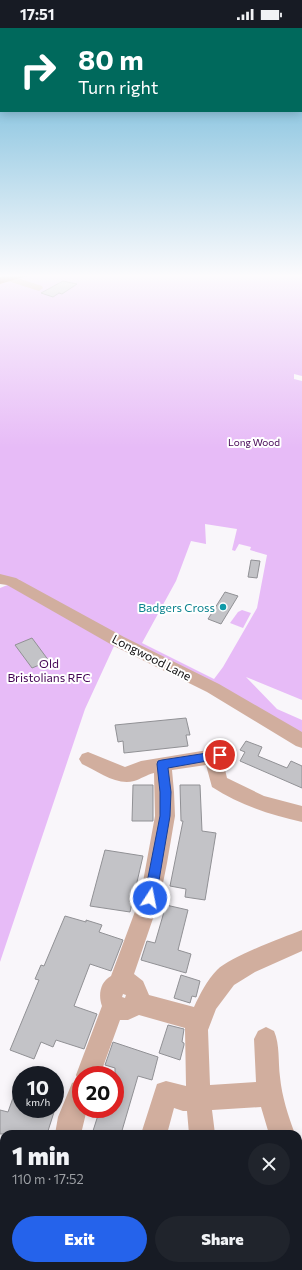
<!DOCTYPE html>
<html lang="en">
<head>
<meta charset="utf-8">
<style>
	body { margin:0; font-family:Commissioner,sans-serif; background:#20242c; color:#f1f3f6; height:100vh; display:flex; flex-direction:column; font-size:15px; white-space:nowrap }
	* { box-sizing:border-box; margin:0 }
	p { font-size:13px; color:#9ea1a6 }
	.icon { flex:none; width:22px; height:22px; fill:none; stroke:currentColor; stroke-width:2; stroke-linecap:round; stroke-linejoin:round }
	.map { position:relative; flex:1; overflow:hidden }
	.drawer { position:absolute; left:0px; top:1102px; width:302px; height:140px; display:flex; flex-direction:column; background:#171b24; border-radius:12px 12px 0 0; box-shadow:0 2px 10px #0003 }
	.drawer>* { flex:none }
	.top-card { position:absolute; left:0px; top:0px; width:302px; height:84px; box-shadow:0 2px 10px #0003; background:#00695c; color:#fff; overflow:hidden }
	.speed { position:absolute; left:12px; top:1038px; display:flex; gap:8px; font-size:20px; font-weight:700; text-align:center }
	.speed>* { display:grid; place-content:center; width:52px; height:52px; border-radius:50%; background:#171b24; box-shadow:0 2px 10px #0003; line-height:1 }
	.speed small { font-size:10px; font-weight:400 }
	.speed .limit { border:6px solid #d22; background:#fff; color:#111 }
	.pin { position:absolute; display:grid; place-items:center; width:34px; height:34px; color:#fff; margin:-17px; border:2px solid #fff; border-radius:50%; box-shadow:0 1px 4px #0007 }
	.me { position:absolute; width:44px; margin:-22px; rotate:11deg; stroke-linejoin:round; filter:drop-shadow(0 0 3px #0008) }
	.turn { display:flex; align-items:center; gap:14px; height:84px; padding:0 12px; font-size:18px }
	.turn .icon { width:52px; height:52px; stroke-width:2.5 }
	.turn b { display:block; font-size:28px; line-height:34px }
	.round { display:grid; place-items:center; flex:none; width:42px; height:42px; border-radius:21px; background:#20242c }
	.overview { display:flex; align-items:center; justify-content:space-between; height:68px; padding:0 12px }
	h1 { font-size:24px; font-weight:800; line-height:30px }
	.cta { display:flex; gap:8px; margin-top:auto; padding:8px 12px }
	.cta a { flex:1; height:46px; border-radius:24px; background:#2563eb; color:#fff; font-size:16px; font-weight:800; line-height:46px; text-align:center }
	.cta a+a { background:#20242c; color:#f1f3f6 }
	.status { display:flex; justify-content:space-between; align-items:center; height:28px; padding:0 20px; background:#171b24; direction:ltr }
	.status svg { height:11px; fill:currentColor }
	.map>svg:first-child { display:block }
	.green { fill:#e7bbf7; fill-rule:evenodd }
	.building { fill:#c3c3c7; stroke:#919195 }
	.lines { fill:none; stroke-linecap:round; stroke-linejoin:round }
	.minor { fill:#d1ae9e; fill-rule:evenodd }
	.major { fill:#ab6f52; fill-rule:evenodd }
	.route { fill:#2563eb; stroke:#184099 }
	.culture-dot { fill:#0f9aa8; stroke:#fff; stroke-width:1.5 }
	.labels { text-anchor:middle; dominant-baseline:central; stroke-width:4; stroke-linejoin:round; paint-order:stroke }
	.far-park-label { font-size:10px; fill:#430454; stroke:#fff }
	.culture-label { font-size:12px; fill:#0d838f; stroke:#fff; text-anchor:end }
	.street-label { font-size:12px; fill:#0f0e0f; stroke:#fff }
	.park-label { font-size:12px; fill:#430454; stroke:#fff }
</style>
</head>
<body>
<div class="status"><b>17:51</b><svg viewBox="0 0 49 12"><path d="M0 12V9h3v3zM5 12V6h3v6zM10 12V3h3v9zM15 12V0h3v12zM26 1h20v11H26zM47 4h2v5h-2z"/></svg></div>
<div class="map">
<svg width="302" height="1242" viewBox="0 0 302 1242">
	<rect width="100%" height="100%" fill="#f9f6fa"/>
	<g class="green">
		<path d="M 32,246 L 302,246 L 302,348 L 294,346 L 294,351 L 302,353 L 302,672 L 246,649 L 277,681 L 302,692 L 302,716 L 225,670 L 114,618 L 85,681 L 0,934 L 0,560 L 20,552 L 0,547 L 0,256 ZM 205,496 L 237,501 L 232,522 L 235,523 L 239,516 L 251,519 L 250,522 L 267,527 L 257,580 L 223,639 L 214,651 L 142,615 L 176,553 L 191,513 L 206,516 Z"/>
		<path d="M 242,582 L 251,585 L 243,600 L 230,595 L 238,584 Z"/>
	</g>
	<g class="building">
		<path d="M 63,253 L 77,256 L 62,266 L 59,265 L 53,269 L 41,265 Z"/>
		<path d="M 251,532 L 260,533 L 257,550 L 248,549 Z"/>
		<path d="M 225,564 L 238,568 L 221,596 L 208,591 Z"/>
		<path d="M 32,610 L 49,633 L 32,640 L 15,617 Z"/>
		<path d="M 186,690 L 190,707 L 186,707 L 188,718 L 124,725 L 123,713 L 118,714 L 115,697 Z"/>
		<path d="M 246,713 L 262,719 L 258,728 L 287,740 L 291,733 L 302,738 L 302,760 L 240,733 L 245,724 L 240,722 Z"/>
		<path d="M 133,757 L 153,757 L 153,793 L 132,793 Z"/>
		<path d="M 180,757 L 200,757 L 202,803 L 216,805 L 205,872 L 185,869 L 186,861 L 170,858 L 183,793 L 181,793 Z"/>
		<path d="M 105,822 L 143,828 L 130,884 L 90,878 Z"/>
		<path d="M 166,877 L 188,882 L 178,922 L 191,926 L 186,945 L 141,932 L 147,913 L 155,915 Z"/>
		<path d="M 65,888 L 86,894 L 86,892 L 102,897 L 99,904 L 123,912 L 111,943 L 90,936 L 74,978 L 97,986 L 84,1021 L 56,1012 L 53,1019 L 41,1014 L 34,1031 L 10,1022 L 39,952 L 35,951 L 41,937 L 44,938 Z"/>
		<path d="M 181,947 L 200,953 L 196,969 L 192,968 L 190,975 L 174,970 Z"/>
		<path d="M 168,997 L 184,1001 L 182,1014 L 184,1015 L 184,1017 L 180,1032 L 159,1025 Z"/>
		<path d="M 113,1014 L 158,1029 L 152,1052 L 138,1048 L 121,1106 L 92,1106 L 100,1081 L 115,1081 L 115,1040 L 105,1037 Z"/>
		<path d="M 20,1050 L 21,1050 L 21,1081 L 55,1081 L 47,1106 L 0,1106 L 0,1082 L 8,1084 Z"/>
	</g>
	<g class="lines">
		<g class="minor">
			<path d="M 8,247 L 42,258 L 43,260 L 39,263 L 5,252 L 4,250 L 5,248 Z"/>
			<path d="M 0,546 L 16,550 L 124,609 L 219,656 L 302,704 L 302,720 L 296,718 L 207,664 L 112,617 L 7,557 L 0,556 Z"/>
			<path d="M 220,720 L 226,722 L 229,727 L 226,732 L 223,733 L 227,750 L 264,768 L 302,778 L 302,794 C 270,787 240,777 212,759 L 206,737 L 172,742 L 174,764 L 175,788 L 167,835 L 160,870 L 134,946 L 143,953 L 149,967 L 194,979 C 200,966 207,952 217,942 C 231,928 282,910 302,902 L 302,923 L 255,944 L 234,957 L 216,981 L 208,1002 L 210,1057 L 256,1054 L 254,1011 L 258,1003 L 266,999 L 274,1003 C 280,1017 278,1033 280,1049 C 282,1069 288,1087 295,1106 L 269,1106 L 261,1079 L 212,1082 L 215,1106 L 189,1106 L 187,1083 L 183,1083 L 174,1080 L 167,1106 L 141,1106 L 157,1056 L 166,1053 L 186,1058 L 185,1000 L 139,987 L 128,992 L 120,992 L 100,1047 L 81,1047 L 81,1081 L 87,1081 L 81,1106 L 55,1106 L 58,1089 L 72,1055 L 78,1053 L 76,1047 L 102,978 C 98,967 100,954 111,948 L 140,870 L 155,788 L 154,745 C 146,747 141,751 134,753 C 117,758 97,743 82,736 L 79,731 L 82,726 L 88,724 L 125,739 L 141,733 ZM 123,966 L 126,967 L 125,970 L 122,969 Z"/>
			<rect x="33" y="1238" width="28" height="4"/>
			<path d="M 142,1238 L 170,1238 L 169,1242 L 141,1242 Z"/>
			<path d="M 237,1238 L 269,1238 L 271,1242 L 239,1242 Z"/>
		</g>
		<path class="major" d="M 12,246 L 28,246 L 27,248 L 0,256 L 0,249 Z"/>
	</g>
	<linearGradient id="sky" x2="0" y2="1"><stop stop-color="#5fb0d5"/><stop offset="0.59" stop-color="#fcfbfd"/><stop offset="1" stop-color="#fcfbfd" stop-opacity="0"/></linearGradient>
	<rect width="302" height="420" fill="url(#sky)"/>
	<path class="route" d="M 220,723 L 224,724 L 225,727 L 224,730 L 168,740 L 171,764 L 170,788 L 156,870 L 154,874 L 150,876 L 146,874 L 144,870 L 160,788 L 160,764 L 157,736 L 158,733 L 162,732 Z"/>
	<circle class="culture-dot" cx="223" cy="579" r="4"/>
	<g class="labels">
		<g class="far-park-label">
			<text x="254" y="414">Long Wood</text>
		</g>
		<g class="culture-label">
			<text x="215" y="579">Badgers Cross</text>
		</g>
		<g class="street-label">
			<text transform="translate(152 629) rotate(27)">Longwood Lane</text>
		</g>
		<g class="park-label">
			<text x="49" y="635">Old<tspan x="49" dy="14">Bristolians RFC</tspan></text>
		</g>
	</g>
</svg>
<div class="speed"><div>10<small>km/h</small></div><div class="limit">20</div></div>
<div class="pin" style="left:220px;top:727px;background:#d93025"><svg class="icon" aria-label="arrive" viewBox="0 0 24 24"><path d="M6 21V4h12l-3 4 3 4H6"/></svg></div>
<svg class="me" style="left:150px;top:870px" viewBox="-20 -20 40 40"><circle r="17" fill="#2563eb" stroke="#fff" stroke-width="3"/><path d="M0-11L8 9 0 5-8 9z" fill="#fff"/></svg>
<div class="top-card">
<div class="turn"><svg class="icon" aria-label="right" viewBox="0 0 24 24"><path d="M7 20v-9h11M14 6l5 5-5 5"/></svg><div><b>80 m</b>Turn right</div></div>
</div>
<section class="drawer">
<div class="overview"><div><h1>1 min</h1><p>110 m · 17:52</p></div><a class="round"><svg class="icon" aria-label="close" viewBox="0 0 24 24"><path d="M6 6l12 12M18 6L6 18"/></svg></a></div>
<div class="cta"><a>Exit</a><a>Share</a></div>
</section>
</div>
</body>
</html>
